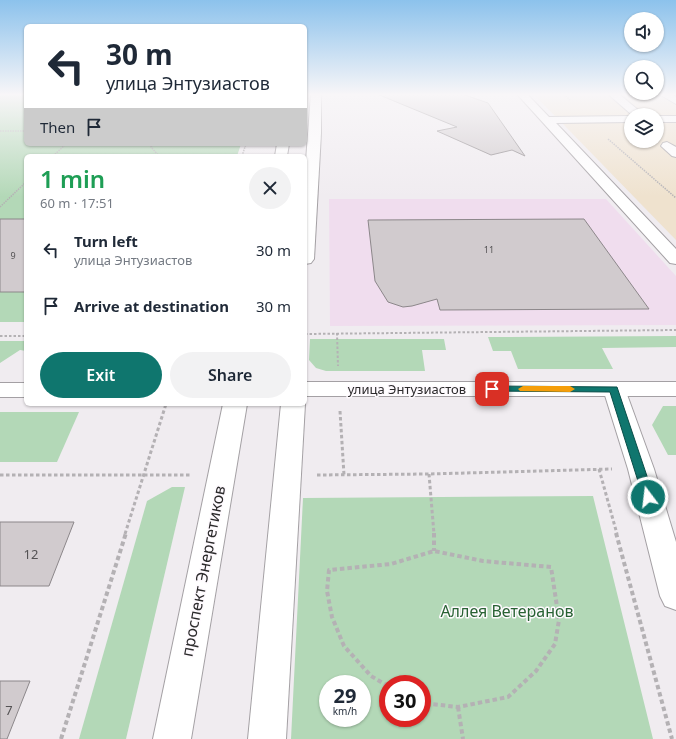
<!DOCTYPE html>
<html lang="en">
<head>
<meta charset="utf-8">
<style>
	body { margin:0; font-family:"Noto Sans",sans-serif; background:#f2f2f3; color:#1f2937; height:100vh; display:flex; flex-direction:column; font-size:15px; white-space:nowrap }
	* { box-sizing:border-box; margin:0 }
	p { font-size:13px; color:#747a83 }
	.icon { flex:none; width:22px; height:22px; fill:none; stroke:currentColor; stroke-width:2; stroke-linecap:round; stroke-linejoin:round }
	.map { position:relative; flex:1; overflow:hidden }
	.drawer { position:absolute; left:24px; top:154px; width:283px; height:252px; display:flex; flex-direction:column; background:#fff; border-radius:6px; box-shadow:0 1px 3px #0004 }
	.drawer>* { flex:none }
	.hud { position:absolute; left:24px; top:24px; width:283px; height:122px; border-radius:6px; box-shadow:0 1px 3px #0004; background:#fff; color:#1f2937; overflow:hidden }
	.fabs { position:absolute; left:624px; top:12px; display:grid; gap:8px }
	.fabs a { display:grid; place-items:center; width:40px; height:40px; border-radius:50%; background:#fff; box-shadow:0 1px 3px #0004; font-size:20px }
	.speed { position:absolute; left:319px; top:675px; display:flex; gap:8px; font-size:20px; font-weight:700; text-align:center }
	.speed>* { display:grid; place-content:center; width:52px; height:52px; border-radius:50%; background:#fff; box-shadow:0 1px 3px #0004; line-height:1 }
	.speed small { font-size:10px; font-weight:400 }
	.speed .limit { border:6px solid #d22; background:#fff; color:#111 }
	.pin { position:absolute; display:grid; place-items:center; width:34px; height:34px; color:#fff; margin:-17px; border-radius:8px; box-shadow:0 2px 6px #0006 }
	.me { position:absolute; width:44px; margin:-22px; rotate:345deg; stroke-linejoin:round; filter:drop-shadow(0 0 3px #0008) }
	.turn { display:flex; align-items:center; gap:14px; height:84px; padding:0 16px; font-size:18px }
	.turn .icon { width:52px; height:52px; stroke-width:2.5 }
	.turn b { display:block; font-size:28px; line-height:34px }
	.then { display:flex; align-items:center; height:38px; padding:0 16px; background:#0003; gap:8px; font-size:15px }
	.round { display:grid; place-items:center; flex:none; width:42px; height:42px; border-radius:21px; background:#f2f2f3 }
	.head { display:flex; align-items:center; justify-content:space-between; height:68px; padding:0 16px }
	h1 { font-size:24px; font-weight:600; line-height:30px; color:#1e9e55 }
	.cta { display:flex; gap:8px; margin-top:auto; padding:8px 16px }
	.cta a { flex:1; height:46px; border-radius:24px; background:#0f766e; color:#fff; font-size:16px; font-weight:600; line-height:46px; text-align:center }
	.cta a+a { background:#f2f2f3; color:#1f2937 }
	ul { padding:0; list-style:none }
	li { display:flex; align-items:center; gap:12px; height:56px; padding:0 16px }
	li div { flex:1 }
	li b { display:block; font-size:15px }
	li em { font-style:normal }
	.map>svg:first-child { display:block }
	.commercial { fill:#f0ddee }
	.medical { fill:#efe2ce; fill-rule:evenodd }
	.green { fill:#b3d8b7; fill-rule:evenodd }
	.building { fill:#d1cbce; stroke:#8c878a }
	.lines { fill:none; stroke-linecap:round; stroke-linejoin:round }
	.minor-casing { stroke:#a4a0a4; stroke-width:2 }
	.major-casing { stroke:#a4a0a4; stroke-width:2 }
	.path-far3 { stroke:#b4b1b4; stroke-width:1.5; stroke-dasharray:1.5 1; stroke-linecap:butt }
	.path-far2 { stroke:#b4b1b4; stroke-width:2; stroke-dasharray:2.5 2; stroke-linecap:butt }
	.path-far1 { stroke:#b4b1b4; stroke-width:3; stroke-dasharray:3.5 2.5; stroke-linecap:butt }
	.path { stroke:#b4b1b4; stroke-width:4; stroke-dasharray:4.5 3; stroke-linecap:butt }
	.minor { fill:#fff; fill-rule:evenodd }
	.major { fill:#fff; fill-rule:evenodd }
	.route { fill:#0f766e; stroke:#0a4d48 }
	.slow { fill:#f59e0b }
	.labels { text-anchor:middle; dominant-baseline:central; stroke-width:3; stroke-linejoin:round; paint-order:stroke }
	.far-number-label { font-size:9px; fill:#545254 }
	.street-label { font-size:13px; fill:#2b2a2b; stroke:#fefafe }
	.near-number-label { font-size:13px; fill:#545254 }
	.near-street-label { font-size:16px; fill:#2b2a2b; stroke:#fefafe }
	.near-park-label { font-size:16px; fill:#286233; stroke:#fefafe }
</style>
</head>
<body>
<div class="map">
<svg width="676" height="739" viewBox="0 0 676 739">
	<rect width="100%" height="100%" fill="#f0ecf0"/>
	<path class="commercial" d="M 329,199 L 606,199 L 676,276 L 676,325 L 330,326 Z"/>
	<path class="medical" d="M 533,94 L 676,94 L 676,240 L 564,125 ZM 631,115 L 657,115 L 657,141 L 631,141 Z"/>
	<g class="green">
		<path d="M 0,94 L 26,94 L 26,144 L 241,144 L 237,156 L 26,156 L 26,322 L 0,322 Z"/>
		<path d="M 676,336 L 676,347 L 602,348 L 613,369 L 518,369 L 511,351 L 493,351 L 488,337 Z"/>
		<path d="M 310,339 L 444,339 L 446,350 L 422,350 L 425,371 L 326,371 L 316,368 L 309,360 Z"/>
		<path d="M 0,341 L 26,341 L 26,351 L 20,350 L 0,363 Z"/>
		<path d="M 663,406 L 676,406 L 676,455 L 668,455 L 652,425 Z"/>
		<path d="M 0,412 L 79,412 L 57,462 L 0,462 Z"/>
		<path d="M 172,487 L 185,487 L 126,739 L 79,739 L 147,501 Z"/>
		<path d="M 593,496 L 653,739 L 291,739 L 303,498 ZM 328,684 L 362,684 L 362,718 L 328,718 ZM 388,684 L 422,684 L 422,718 L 388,718 Z"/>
	</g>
	<g class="building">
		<path d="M 377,94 L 462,94 L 488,103 L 525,156 L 512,150 L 491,155 L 437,131 L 457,127 Z"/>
		<rect x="0" y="219" width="26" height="73"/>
		<path d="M 584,219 L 649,309 L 440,310 L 437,299 L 412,306 L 403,307 L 388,302 L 375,281 L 368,220 Z"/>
		<path d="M 0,522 L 74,522 L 49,586 L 0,586 Z"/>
		<path d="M 0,681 L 30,681 L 7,739 L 0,739 Z"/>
	</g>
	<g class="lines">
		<defs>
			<g id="minor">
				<path d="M 517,94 L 527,94 L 549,117 L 631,116 L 631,122 L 556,123 L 676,249 L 676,264 L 670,263 Z"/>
				<path d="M 608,94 L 619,94 L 644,115 L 632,115 Z"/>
				<path d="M 659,94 L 671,94 L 676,97 L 676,104 Z"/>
				<rect x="657" y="116" width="19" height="6"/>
				<path d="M 667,142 L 676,147 L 676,157 L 672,156 L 661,146 L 663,143 Z"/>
				<path d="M 614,382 L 622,384 L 625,389 L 654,469 L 676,542 L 676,610 L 665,606 L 660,596 L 628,469 L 603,389 L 606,384 Z"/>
				<rect x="0" y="383" width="26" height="14"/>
			</g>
			<g id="major">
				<path d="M 311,94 L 321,94 L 321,133 L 314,259 L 311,263 L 305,264 L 305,174 Z"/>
				<path d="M 277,144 L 289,144 L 287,156 L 275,156 Z"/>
				<rect x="305" y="382" width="371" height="14"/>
				<path d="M 223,404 L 247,404 L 191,739 L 153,739 Z"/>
				<path d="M 281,404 L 305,404 L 286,739 L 248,739 Z"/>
			</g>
		</defs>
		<use href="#minor" class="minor-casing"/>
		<use href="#major" class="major-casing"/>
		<g class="path-far3">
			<path d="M 564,94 L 570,100"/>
			<path d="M 0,131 L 26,131"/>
			<path d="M 608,139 L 676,198"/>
			<path d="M 153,144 L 151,147 L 159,156"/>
			<path d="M 53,156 L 66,144"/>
			<path d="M 242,156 L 246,144"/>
			<path d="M 0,207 L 26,182"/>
		</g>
		<g class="path-far2">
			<path d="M 337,333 L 338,366"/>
			<path d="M 305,334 L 676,330"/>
			<path d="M 0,336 L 26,336"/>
		</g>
		<g class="path-far1">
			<path d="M 340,411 L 344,475"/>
			<path d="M 599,469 L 617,534"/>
			<path d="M 429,474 L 434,534"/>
			<path d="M 0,475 L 192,475"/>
			<path d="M 317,475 L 429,474 L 612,469"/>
			<path d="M 125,534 L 166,404"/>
		</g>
		<g class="path">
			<path d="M 434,533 L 434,551"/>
			<path d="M 616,533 L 672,739"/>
			<path d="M 388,686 L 371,676 L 344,646 L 332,617 L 327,591 L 329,570 L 391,564 L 434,551 L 483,561 L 551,567 L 559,620 L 555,644 L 536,671 L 508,697 L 458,707 L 422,703"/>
			<path d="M 458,707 L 463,739"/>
			<path d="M 61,739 L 126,533"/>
		</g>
		<use href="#minor" class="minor"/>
		<use href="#major" class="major"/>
	</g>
	<linearGradient id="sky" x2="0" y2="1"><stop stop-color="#8cc2ec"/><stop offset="0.48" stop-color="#f8f6f8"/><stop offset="1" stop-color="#f8f6f8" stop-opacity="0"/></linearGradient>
	<rect width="676" height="197" fill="url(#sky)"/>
	<path class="route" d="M 492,386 L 617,387 L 654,497 L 652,500 L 648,502 L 644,500 L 643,497 L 610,392 L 488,391 L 487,389 L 488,387 Z"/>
	<path class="slow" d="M 523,386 L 570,386 L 575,389 L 570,392 L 520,391 L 518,389 Z"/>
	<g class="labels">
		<g class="far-number-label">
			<text x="489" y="249">11</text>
			<text x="13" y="255">9</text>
		</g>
		<g class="street-label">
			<text x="407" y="389">улица Энтузиастов</text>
		</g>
		<g class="near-number-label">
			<text x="31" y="554">12</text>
			<text x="9" y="710">7</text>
		</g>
		<g class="near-street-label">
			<text transform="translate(203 571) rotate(-79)">проспект Энергетиков</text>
		</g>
		<g class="near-park-label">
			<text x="507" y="611">Аллея Ветеранов</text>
		</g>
	</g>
</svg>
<div class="fabs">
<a><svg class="icon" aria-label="sound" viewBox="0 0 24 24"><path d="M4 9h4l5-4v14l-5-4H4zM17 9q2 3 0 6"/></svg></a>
<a><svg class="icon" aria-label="search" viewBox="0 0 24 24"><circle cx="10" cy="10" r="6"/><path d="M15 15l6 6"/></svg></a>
<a><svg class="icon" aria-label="layers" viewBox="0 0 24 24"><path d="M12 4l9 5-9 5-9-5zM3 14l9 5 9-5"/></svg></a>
</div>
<div class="speed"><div>29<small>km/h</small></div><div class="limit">30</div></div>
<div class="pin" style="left:492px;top:389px;background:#d93025"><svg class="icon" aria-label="arrive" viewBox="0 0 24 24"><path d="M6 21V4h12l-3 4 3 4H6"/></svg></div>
<svg class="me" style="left:648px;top:497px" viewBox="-20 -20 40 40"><circle r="17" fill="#0f766e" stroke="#fff" stroke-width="3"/><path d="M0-11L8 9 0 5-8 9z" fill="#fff"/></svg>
<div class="hud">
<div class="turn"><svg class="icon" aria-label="left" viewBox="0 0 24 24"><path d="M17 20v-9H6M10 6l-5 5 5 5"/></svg><div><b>30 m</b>улица Энтузиастов</div></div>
<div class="then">Then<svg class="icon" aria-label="arrive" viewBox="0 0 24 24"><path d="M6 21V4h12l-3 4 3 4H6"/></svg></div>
</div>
<section class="drawer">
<div class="head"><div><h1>1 min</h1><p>60 m · 17:51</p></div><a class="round"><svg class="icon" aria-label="close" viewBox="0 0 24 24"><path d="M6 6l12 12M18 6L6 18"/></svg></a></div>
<ul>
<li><svg class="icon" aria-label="left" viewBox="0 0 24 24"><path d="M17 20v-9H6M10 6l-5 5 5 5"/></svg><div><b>Turn left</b><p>улица Энтузиастов</p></div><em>30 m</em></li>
<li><svg class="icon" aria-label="arrive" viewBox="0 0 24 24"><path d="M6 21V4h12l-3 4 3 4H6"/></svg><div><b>Arrive at destination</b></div><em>30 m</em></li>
</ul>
<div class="cta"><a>Exit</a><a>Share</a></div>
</section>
</div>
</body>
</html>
